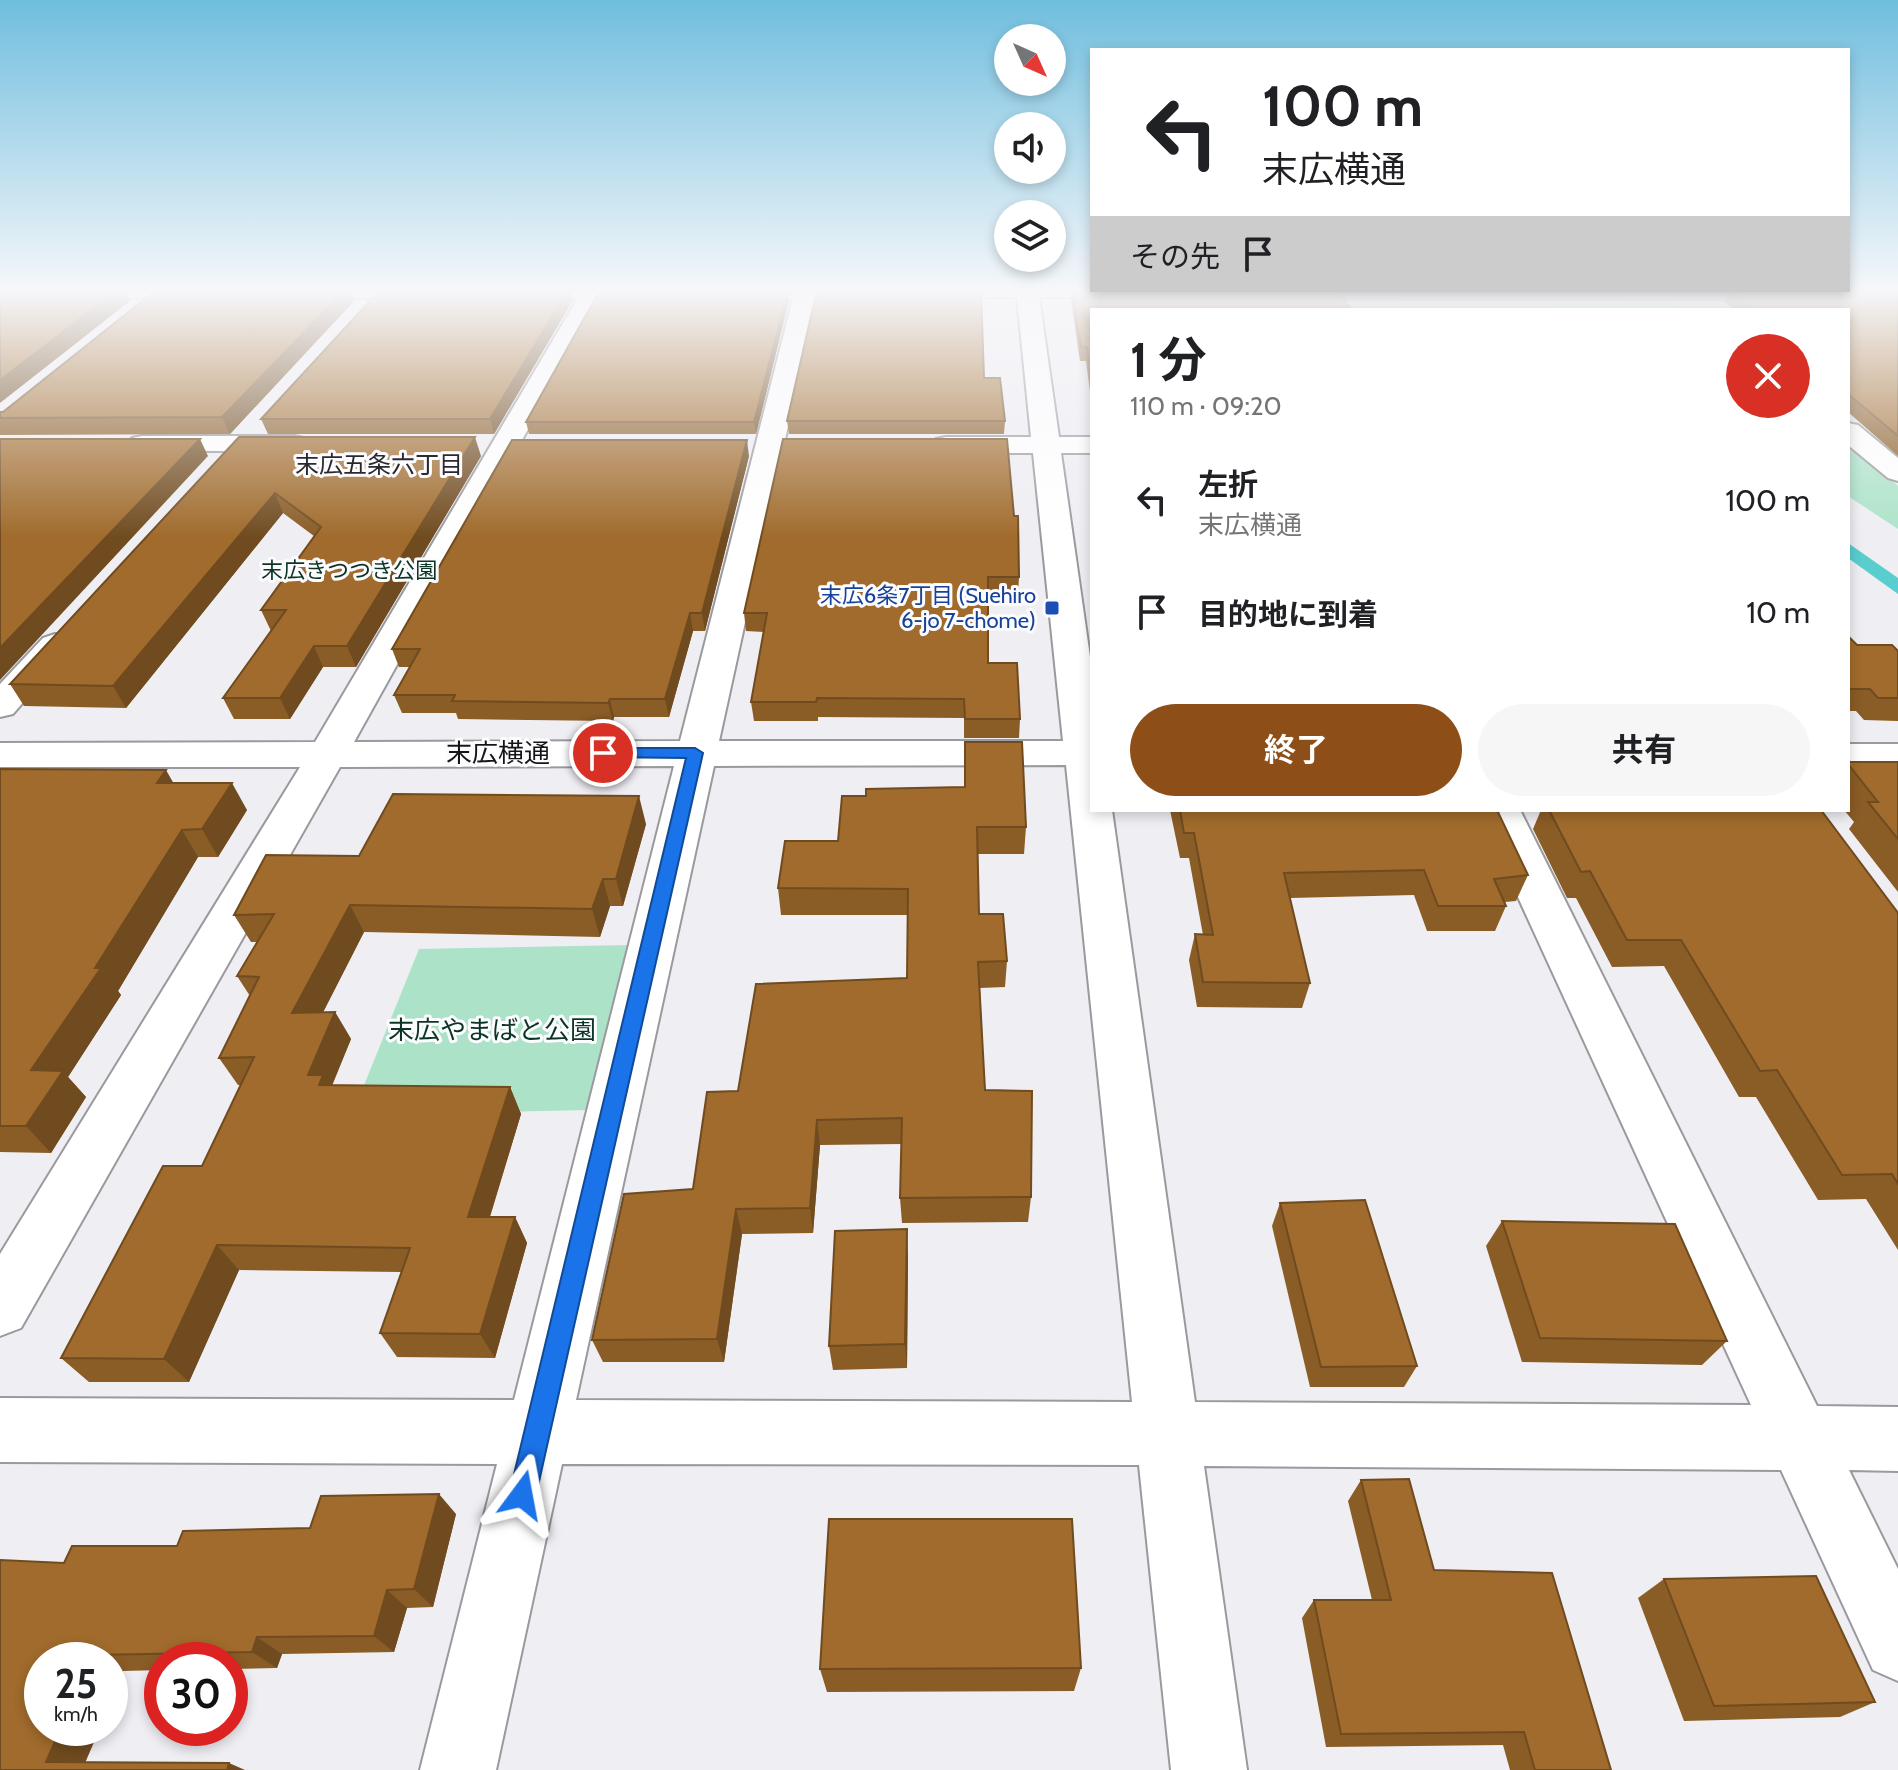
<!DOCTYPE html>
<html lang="ja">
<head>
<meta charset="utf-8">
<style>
	body { margin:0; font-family:Cabin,"Noto Sans JP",sans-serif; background:#f6f6f6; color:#202124; height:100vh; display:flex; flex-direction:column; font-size:30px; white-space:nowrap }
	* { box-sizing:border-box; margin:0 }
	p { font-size:26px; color:#757577 }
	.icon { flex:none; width:44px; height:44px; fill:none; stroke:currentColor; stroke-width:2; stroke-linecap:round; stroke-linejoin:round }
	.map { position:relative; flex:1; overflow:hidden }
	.drawer { position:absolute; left:1090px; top:308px; width:760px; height:504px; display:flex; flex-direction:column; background:#fff; border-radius:0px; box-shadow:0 4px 12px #0003 }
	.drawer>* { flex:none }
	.banner { position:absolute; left:1090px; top:48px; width:760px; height:244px; border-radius:0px; box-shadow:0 4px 12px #0003; background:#fff; color:#202124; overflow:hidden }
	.needle { width:52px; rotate:135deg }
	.fabs { position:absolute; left:994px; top:24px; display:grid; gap:16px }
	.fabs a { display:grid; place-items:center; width:72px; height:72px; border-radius:50%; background:#fff; box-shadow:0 4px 12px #0003; font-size:40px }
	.speed { position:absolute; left:24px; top:1642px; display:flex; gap:16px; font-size:40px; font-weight:700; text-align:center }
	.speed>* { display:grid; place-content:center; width:104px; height:104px; border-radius:50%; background:#fff; box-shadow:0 4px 12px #0003; line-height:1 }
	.speed small { font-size:20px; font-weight:400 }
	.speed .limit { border:12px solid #d22; background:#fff; color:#111 }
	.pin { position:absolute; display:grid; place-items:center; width:68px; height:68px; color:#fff; margin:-34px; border:4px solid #fff; border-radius:50%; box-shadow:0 2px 8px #0007 }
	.me { position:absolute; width:88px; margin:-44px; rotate:13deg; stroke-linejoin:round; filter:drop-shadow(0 0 6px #0008) }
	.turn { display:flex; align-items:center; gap:28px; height:168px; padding:0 40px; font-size:36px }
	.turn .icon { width:104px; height:104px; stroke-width:2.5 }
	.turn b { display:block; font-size:56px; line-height:68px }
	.then { display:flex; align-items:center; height:76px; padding:0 40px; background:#0003; gap:16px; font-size:30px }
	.round { display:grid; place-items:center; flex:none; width:84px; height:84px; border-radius:42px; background:#f6f6f6 }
	.headline { display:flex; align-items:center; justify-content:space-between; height:136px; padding:0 40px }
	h1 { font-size:48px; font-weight:700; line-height:60px }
	.action { display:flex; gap:16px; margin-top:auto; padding:16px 40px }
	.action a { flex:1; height:92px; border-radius:48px; background:#8e4e17; color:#fff; font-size:32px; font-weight:700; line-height:92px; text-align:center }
	.action a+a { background:#f6f6f6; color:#202124 }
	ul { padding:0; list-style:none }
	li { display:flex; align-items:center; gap:24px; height:112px; padding:0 40px }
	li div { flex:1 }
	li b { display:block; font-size:30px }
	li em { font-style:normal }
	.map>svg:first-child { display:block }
	.green { fill:#ace3c8 }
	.water { fill:#5acdcf }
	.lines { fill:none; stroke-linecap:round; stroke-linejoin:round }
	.minor-casing { stroke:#99999e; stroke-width:4 }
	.minor { fill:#fff; fill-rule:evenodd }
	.wall { fill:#8a5c26 }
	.shaded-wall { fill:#704b1f }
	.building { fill:#a06b2c; stroke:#704b1f; stroke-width:2 }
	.route { fill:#1a73e8; stroke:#114b97; stroke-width:2 }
	.transit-dot { fill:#1a4fb4; stroke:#fcfcff; stroke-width:3 }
	.labels { text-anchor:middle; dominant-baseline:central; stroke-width:6; stroke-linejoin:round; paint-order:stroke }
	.far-park-label { font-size:22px; fill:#0c3424; stroke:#fcfcff }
	.far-transit-label { font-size:22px; fill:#164399; stroke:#fcfcff; text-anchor:end }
	.far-neighbourhood-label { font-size:24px; fill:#2a2a2e; stroke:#fcfcff }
	.street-label { font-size:26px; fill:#151517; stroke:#fcfcff }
	.park-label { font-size:26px; fill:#0c3424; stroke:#fcfcff }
</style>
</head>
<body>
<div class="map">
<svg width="1898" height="1770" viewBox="0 0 1898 1770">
	<rect width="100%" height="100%" fill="#eeeef3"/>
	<g class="green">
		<path d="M 1535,297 C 1572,298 1661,288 1688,310 L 1564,310 Z"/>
		<path d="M 1848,444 L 1898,486 L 1898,529 L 1848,496 Z"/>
		<path d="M 631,945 L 588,1110 L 352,1115 L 419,949 Z"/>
	</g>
	<path class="water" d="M 1848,543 L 1898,578 L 1898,594 L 1848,558 Z"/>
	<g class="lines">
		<defs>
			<g id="minor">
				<path d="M 0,290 L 224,290 L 224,291 L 213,298 L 0,298 Z"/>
				<path d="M 499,290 L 672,291 L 661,298 L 601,298 L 354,742 L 680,741 L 793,298 L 730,298 L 722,296 L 719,290 L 1140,290 L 1129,297 L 1039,297 L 1059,437 L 1092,437 L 1092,453 L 1061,453 L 1092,671 L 1092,810 L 1112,810 L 1195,1402 L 1751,1405 L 1478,810 L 1520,810 L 1817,1406 L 1898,1407 L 1898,1471 L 1849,1470 L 1898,1569 L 1898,1681 L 1873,1670 L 1781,1470 L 1204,1466 L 1247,1770 L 1171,1770 L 1139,1465 L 562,1464 L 496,1770 L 420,1770 L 497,1464 L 0,1462 L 0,1398 L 514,1400 L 674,766 L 340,767 L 21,1328 L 0,1336 L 0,1254 L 300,767 L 0,767 L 0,743 L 315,742 L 578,298 L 510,298 L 502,296 ZM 1017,297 L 1031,437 L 946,437 L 936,439 L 932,445 L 936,451 L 946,453 L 1033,453 L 1063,741 L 719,741 L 816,298 ZM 1066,765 L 1132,1402 L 576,1400 L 714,766 Z"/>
				<path d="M 1898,290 L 1898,299 L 1278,298 L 1267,291 Z"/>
				<path d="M 279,291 L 279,290 L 448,291 L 437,298 L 290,298 Z"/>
				<path d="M 1848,423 L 1858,425 L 1898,458 L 1898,481 L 1888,478 L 1848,445 Z"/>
				<path d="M 142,436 L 294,436 L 304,438 L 308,444 L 304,450 L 294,452 L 132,450 L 128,444 L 132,438 Z"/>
				<path d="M 55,634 L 67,638 L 73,645 L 13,714 L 0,717 L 0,684 L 43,638 Z"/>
				<rect x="1848" y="744" width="50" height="24"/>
			</g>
		</defs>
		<use href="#minor" class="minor-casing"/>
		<use href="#minor" class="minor"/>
	</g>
	<g class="wall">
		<path d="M 156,290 L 351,290 L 354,301 L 230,434 L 0,435 L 0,412 L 3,412 Z"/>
		<path d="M 788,290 L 789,300 L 756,434 L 529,434 L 526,422 Z"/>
		<path d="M 1071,290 L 1339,290 L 1092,310 L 1092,407 L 1086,361 L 1080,361 L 1071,300 Z"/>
		<path d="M 1729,290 L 1898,291 L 1898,456 L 1848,412 L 1848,310 L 1735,310 L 1724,302 Z"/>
		<path d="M 573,300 L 494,434 L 268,434 L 261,419 Z"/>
		<path d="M 984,378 L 1005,421 L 1004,434 L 789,434 L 787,421 Z"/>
		<path d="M 239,437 L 481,456 L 356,667 L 323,667 L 290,719 L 234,719 L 223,698 L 271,631 L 261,610 L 314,536 L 283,513 L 126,708 L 24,706 L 10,684 Z"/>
		<path d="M 783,439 L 1019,577 L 1018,595 L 988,595 L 988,663 L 1020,719 L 1019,738 L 964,738 L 964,718 L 818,717 L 818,721 L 754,721 L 751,702 L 764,632 L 746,631 L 744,613 Z"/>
		<path d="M 749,456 L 705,631 L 693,631 L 669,717 L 614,717 L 613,721 L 458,719 L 456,713 L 402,713 L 394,695 L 410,667 L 399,667 L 392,649 Z"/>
		<path d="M 1848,636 L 1857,645 L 1898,651 L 1898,721 L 1864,720 L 1856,711 L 1848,711 Z"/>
		<path d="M 1848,762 L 1898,762 L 1898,892 L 1849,829 L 1854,822 L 1844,810 L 1848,810 Z"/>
		<path d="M 0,769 L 173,783 L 247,810 L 218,857 L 198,857 L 118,991 L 121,995 L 68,1077 L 86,1097 L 51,1153 L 0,1152 Z"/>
		<path d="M 842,796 L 1026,827 L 1024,854 L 978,854 L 979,914 L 1007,961 L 1005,987 L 980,988 L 985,1090 L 1031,1197 L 1028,1222 L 902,1223 L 900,1198 L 902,1144 L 820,1145 L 813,1233 L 742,1234 L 724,1362 L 603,1362 L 592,1340 L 693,1189 L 738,1091 L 907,978 L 908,915 L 781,915 L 778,888 L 838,841 Z"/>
		<path d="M 1170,810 L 1497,810 L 1528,875 L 1516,901 L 1505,902 L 1506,906 L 1495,931 L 1427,931 L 1414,895 L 1290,898 L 1310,983 L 1302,1008 L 1197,1007 L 1189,960 L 1195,934 L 1203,935 L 1189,858 L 1180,858 Z"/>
		<path d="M 1541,810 L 1821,810 L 1898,913 L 1898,1250 L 1866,1199 L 1818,1200 L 1756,1097 L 1739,1097 L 1664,966 L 1612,967 L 1576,898 L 1567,898 L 1533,829 Z"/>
		<path d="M 646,824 L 623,906 L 610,906 L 600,937 L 364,932 L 323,1012 L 335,1012 L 351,1039 L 332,1086 L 510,1087 L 521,1114 L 490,1217 L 515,1217 L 527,1243 L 495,1358 L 397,1357 L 380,1333 L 401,1272 L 239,1270 L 189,1382 L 89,1382 L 61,1358 L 202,1166 L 241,1085 L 238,1085 L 219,1058 L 250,996 L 237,976 L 257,942 L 251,942 L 234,915 L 359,856 Z"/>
		<path d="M 1280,1203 L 1417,1366 L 1404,1387 L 1310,1387 L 1272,1226 Z"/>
		<path d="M 1502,1221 L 1727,1341 L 1702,1365 L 1522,1362 L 1486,1246 Z"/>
		<path d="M 908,1255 L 907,1368 L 833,1370 L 829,1346 Z"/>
		<path d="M 1361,1480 L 1434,1570 L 1611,1770 L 1510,1770 L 1503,1745 L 1326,1747 L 1302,1618 L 1314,1600 L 1372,1600 L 1348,1501 Z"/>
		<path d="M 456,1514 L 433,1607 L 407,1608 L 394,1652 L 282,1654 L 277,1668 L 230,1669 L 230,1660 L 162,1660 L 162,1670 L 123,1671 L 110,1703 L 110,1660 L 42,1660 L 42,1728 L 100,1728 L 85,1762 L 0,1770 L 64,1563 L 310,1528 Z"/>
		<path d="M 1664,1579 L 1875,1702 L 1840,1717 L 1684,1721 L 1638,1598 Z"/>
		<path d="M 1081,1668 L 1074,1691 L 827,1692 L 820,1669 Z"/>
	</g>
	<g class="shaded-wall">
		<path d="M 118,290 L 125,290 L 130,301 L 0,403 L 0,380 Z"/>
		<path d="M 345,290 L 351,290 L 354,301 L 230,434 L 222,417 Z"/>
		<path d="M 568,290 L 571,290 L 573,300 L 494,434 L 490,419 Z"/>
		<path d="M 788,290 L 789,300 L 756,434 L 754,422 Z"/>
		<path d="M 475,437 L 481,456 L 356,667 L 347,646 Z"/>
		<path d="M 200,439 L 208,456 L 0,680 L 0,648 Z"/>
		<path d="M 747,440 L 749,456 L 705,631 L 702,613 Z"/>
		<path d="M 275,493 L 283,513 L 126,708 L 113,686 Z"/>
		<path d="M 690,613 L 693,631 L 669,717 L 665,699 Z"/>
		<path d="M 314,646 L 323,667 L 290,719 L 280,698 Z"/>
		<path d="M 610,699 L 614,717 L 613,721 L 608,703 Z"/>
		<path d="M 166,770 L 182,798 L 157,783 Z"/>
		<path d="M 232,783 L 247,810 L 218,857 L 202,829 Z"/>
		<path d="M 639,796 L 646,824 L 623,906 L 616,879 Z"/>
		<path d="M 182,830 L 198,857 L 118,991 L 121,995 L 68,1077 L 86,1097 L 51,1153 L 26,1126 L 31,1070 Z"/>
		<path d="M 603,879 L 610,906 L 600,937 L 592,909 Z"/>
		<path d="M 350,905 L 364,932 L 309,1040 L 292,1013 Z"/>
		<path d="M 335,1012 L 351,1039 L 331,1087 L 335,1112 L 308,1075 Z"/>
		<path d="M 510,1087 L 521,1114 L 482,1242 L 468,1217 Z"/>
		<path d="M 817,1120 L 820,1145 L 813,1233 L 810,1208 Z"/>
		<path d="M 736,1209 L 742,1234 L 724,1362 L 717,1339 Z"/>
		<path d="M 515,1217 L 527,1243 L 495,1358 L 480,1334 Z"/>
		<path d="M 907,1229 L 908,1255 L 907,1368 L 905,1344 Z"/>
		<path d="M 217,1245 L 239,1270 L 189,1382 L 164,1359 Z"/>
		<path d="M 439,1494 L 456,1514 L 433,1607 L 414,1589 Z"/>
		<path d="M 387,1590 L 407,1608 L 394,1652 L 374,1636 Z"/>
		<path d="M 257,1637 L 282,1654 L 277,1668 L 252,1652 Z"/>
		<path d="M 93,1655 L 103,1660 L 90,1660 Z"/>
		<path d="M 110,1664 L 123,1671 L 110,1703 Z"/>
		<path d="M 61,1728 L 100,1728 L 82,1770 L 46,1762 Z"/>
		<path d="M 229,1763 L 245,1770 L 227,1770 Z"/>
	</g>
	<g class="building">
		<path d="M 0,290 L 118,290 L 0,380 Z"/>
		<path d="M 156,290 L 345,290 L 222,417 L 0,418 L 0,412 L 3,412 Z"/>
		<path d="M 380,290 L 568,290 L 490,419 L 261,419 Z"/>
		<path d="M 600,290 L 788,290 L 754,422 L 526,422 Z"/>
		<path d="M 817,290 L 981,290 L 984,378 L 1000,378 L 1005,421 L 787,421 Z"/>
		<path d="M 1072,290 L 1339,290 L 1351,310 L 1092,310 L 1092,384 L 1087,347 L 1081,347 Z"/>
		<path d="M 1729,290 L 1898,291 L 1898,436 L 1848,394 L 1848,310 L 1754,310 Z"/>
		<path d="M 239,437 L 475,437 L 347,646 L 314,646 L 280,698 L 223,698 L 286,610 L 261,610 L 321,527 L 275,493 L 113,686 L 10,684 Z"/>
		<path d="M 0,439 L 200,439 L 0,648 Z"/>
		<path d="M 783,439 L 1007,439 L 1014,516 L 1018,516 L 1019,577 L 988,577 L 988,663 L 1017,663 L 1020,719 L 965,719 L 964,699 L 817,698 L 816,702 L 751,702 L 767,613 L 744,613 Z"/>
		<path d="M 512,440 L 747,440 L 702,613 L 690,613 L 665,699 L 610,699 L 608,703 L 452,701 L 455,695 L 394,695 L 420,649 L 392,649 Z"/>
		<path d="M 1848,636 L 1857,645 L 1892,645 L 1898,651 L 1898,698 L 1878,698 L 1870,689 L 1848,689 Z"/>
		<path d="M 965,742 L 1022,742 L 1026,827 L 977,827 L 979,914 L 1003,914 L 1007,961 L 978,962 L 985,1090 L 1032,1091 L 1031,1197 L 900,1198 L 902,1118 L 817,1120 L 810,1208 L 736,1209 L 717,1339 L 592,1340 L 624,1194 L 693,1189 L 707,1092 L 738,1091 L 756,984 L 907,978 L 908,889 L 778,888 L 785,841 L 838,841 L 842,796 L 866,796 L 866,789 L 965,787 Z"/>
		<path d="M 1848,762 L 1898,762 L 1898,839 L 1868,802 L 1878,802 L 1848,764 Z"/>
		<path d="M 0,769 L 166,770 L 157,783 L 232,783 L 202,829 L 182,830 L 95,968 L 101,968 L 31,1070 L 63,1071 L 26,1126 L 0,1126 Z"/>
		<path d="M 393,794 L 639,796 L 616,879 L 603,879 L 592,909 L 350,905 L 292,1013 L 335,1012 L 308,1075 L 323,1075 L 319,1085 L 510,1087 L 468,1217 L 515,1217 L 480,1334 L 380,1333 L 410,1248 L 217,1245 L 164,1359 L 61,1358 L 163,1166 L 202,1166 L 254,1057 L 219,1058 L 259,977 L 237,976 L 274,914 L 234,915 L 266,855 L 359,856 Z"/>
		<path d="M 1180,810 L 1497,810 L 1528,875 L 1494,879 L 1506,906 L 1438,906 L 1424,870 L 1284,873 L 1310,983 L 1203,982 L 1195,934 L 1213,935 L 1194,833 L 1184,833 Z"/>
		<path d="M 1549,810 L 1821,810 L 1898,913 L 1898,1184 L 1892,1174 L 1842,1175 L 1777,1070 L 1760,1071 L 1681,940 L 1627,940 L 1590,871 L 1581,872 Z"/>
		<path d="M 1365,1200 L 1417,1366 L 1321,1367 L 1280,1203 Z"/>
		<path d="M 1502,1221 L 1675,1224 L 1727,1341 L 1540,1338 Z"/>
		<path d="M 907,1229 L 905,1344 L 829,1346 L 835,1231 Z"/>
		<path d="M 1409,1479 L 1434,1570 L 1552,1573 L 1611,1770 L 1535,1770 L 1524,1732 L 1341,1734 L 1314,1600 L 1391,1600 L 1361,1480 Z"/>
		<path d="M 439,1494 L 414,1589 L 387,1590 L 374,1636 L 257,1637 L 252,1652 L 93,1655 L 90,1660 L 42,1660 L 42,1728 L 61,1728 L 46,1762 L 229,1763 L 227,1770 L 0,1770 L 0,1560 L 64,1563 L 72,1546 L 177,1546 L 183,1531 L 310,1528 L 321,1496 Z"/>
		<path d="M 829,1519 L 1072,1519 L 1081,1668 L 820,1669 Z"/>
		<path d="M 1816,1576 L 1875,1702 L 1714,1706 L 1664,1579 Z"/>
	</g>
	<linearGradient id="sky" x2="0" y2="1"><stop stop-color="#6fbede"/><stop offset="0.54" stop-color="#f7f7fa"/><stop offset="1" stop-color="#f7f7fa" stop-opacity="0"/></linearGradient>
	<rect width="1898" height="538" fill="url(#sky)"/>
	<path class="route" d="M 603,748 L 695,748 L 703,753 L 536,1495 L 532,1504 L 522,1508 L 513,1504 L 509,1495 L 686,758 L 598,757 L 595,753 Z"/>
	<rect class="transit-dot" x="1044" y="600" width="16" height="16" rx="4"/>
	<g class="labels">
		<g class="far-park-label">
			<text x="349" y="570">末広きつつき公園</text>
		</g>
		<g class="far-transit-label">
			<text x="1036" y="595">末広6条7丁目 (Suehiro<tspan x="1036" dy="25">6-jo 7-chome)</tspan></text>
		</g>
		<g class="far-neighbourhood-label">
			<text x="379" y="464">末広五条六丁目</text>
		</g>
		<g class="street-label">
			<text x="498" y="753">末広横通</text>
		</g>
		<g class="park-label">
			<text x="492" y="1030">末広やまばと公園</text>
		</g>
	</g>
</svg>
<div class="fabs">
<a><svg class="needle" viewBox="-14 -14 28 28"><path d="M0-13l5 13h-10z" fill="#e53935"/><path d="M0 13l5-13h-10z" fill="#757577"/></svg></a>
<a><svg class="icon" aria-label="sound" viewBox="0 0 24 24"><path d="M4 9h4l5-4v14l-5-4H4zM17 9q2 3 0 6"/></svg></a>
<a><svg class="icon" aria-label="layers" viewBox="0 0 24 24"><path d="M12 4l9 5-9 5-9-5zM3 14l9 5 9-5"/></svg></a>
</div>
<div class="speed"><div>25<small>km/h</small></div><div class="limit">30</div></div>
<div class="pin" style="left:603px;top:753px;background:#d93025"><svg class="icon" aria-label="arrive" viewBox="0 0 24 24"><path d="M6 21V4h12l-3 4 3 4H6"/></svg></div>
<svg class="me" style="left:522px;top:1495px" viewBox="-20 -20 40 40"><path d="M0-17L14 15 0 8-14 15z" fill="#1a73e8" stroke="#fff" stroke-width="4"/></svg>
<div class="banner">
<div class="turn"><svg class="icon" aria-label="left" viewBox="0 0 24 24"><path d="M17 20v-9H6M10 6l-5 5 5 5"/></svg><div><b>100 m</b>末広横通</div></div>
<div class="then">その先<svg class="icon" aria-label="arrive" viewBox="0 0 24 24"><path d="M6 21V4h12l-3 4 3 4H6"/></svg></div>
</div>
<section class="drawer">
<div class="headline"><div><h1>1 分</h1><p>110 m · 09:20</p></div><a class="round" style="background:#d93025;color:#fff"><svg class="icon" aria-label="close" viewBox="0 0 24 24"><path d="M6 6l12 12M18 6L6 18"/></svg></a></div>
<ul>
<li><svg class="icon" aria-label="left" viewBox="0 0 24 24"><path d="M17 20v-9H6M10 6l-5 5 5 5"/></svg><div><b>左折</b><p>末広横通</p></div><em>100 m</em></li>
<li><svg class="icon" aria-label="arrive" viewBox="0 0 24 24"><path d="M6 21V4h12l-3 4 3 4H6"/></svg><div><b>目的地に到着</b></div><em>10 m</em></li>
</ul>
<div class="action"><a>終了</a><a>共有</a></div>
</section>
</div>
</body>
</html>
